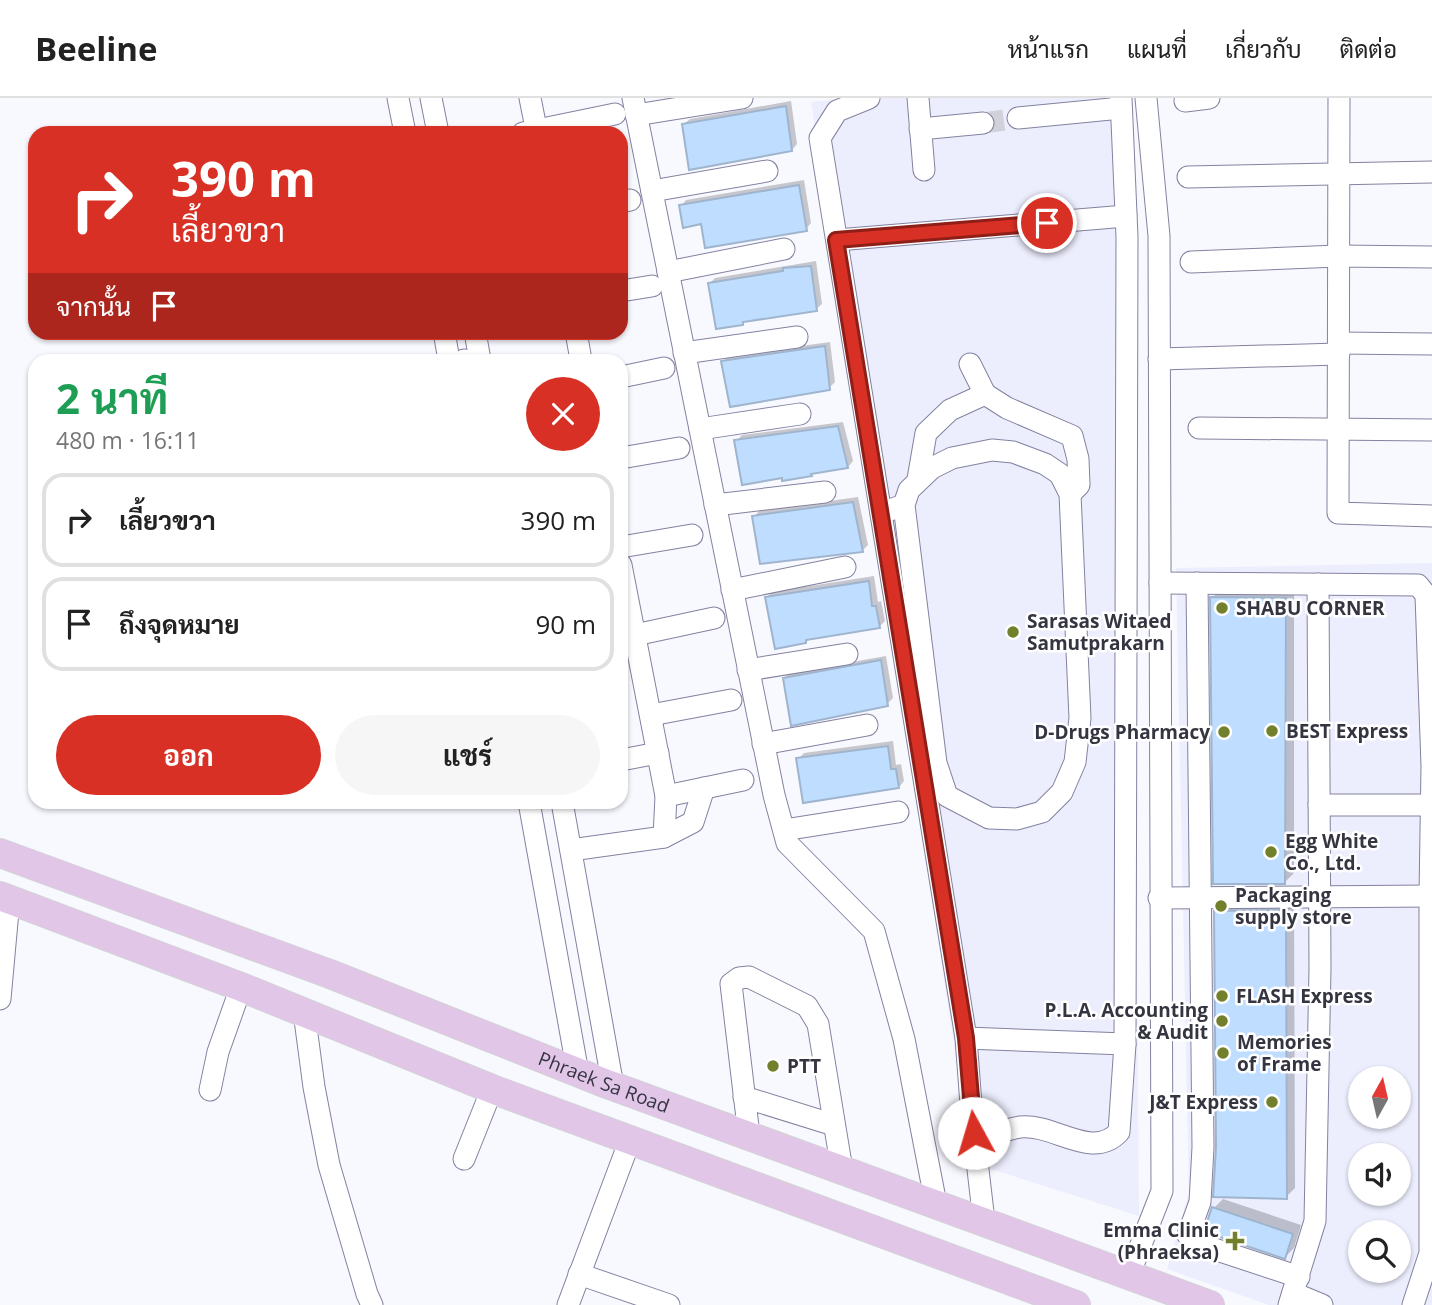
<!DOCTYPE html>
<html lang="th">
<head>
<meta charset="utf-8">
<style>
	body { margin:0; font-family:"Open Sans",Sarabun,sans-serif; background:#f6f6f6; color:#222; height:100vh; display:flex; flex-direction:column; font-size:26px; white-space:nowrap }
	* { box-sizing:border-box; margin:0 }
	p { font-size:23px; color:#767676 }
	.icon { flex:none; width:38px; height:38px; fill:none; stroke:currentColor; stroke-width:2; stroke-linecap:round; stroke-linejoin:round }
	.map { position:relative; flex:1; overflow:hidden }
	.side { position:absolute; left:28px; top:256px; width:600px; height:455px; display:flex; flex-direction:column; background:#fff; border-radius:21px; box-shadow:0 2px 5px #0004 }
	.side>* { flex:none }
	.hud { position:absolute; left:28px; top:28px; width:600px; height:214px; border-radius:21px; box-shadow:0 2px 5px #0004; background:#d93025; color:#fff; overflow:hidden }
	.needle { width:46px; rotate:8deg }
	.tools { position:absolute; left:1348px; top:968px; display:grid; gap:14px }
	.tools a { display:grid; place-items:center; width:63px; height:63px; border-radius:50%; background:#fff; box-shadow:0 2px 5px #0004; font-size:35px }
	.pin { position:absolute; display:grid; place-items:center; width:60px; height:60px; color:#fff; margin:-30px; border:4px solid #fff; border-radius:50%; box-shadow:0 2px 7px #0007 }
	.me { position:absolute; width:77px; margin:-38px; rotate:354deg; stroke-linejoin:round; filter:drop-shadow(0 0 5px #0008) }
	.turn { display:flex; align-items:center; gap:24px; height:147px; padding:0 28px; font-size:32px }
	.turn .icon { width:91px; height:91px; stroke-width:2.5 }
	.turn b { display:block; font-size:49px; line-height:60px }
	.then { display:flex; align-items:center; height:66px; padding:0 28px; background:#0003; gap:14px; font-size:26px }
	.round { display:grid; place-items:center; flex:none; width:74px; height:74px; border-radius:37px; background:#f6f6f6 }
	.head { display:flex; align-items:center; justify-content:space-between; height:119px; padding:0 28px }
	h1 { font-size:42px; font-weight:700; line-height:52px; color:#1e9e55 }
	.cta { display:flex; gap:14px; margin-top:auto; padding:14px 28px }
	.cta a { flex:1; height:80px; border-radius:42px; background:#d93025; color:#fff; font-size:28px; font-weight:700; line-height:80px; text-align:center }
	.cta a+a { background:#f6f6f6; color:#222 }
	ul { padding:0; list-style:none }
	li { display:flex; align-items:center; gap:21px; height:94px; margin:0 14px 10px; padding:0 14px; border:4px solid #e0e0e0; border-radius:21px }
	li div { flex:1 }
	li b { display:block; font-size:26px }
	li em { font-style:normal }
	header { display:flex; align-items:center; gap:42px; box-sizing:border-box; height:98px; padding:0 35px; background:#fff; border-bottom:2px solid #e0e0e0 }
	header strong { font-size:33px }
	nav { display:flex; gap:38px; margin-inline-start:auto; font-size:24px }
	.map>svg:first-child { display:block }
	.built { fill:#ecedfd; fill-rule:evenodd }
	.shadow { fill:#0003 }
	.building { fill:#bfddff; stroke:#9fb5ce; stroke-width:2 }
	.lines { fill:none; stroke-linecap:round; stroke-linejoin:round }
	.minor-tunnel { stroke:#d1d1d9; stroke-width:21; stroke-dasharray:21 10; stroke-linecap:butt }
	.minor-casing { stroke:#8382a0; stroke-width:23 }
	.major-casing { stroke:#d3d3d5; stroke-width:30 }
	.minor { stroke:#fff; stroke-width:21 }
	.major { stroke:#e1c6e8; stroke-width:28 }
	.route-casing { stroke:#8d1f18; stroke-width:18 }
	.route { stroke:#d93025; stroke-width:12 }
	.poi-dot { fill:#72802d; stroke:#fff; stroke-width:2.5 }
	.labels { text-anchor:middle; dominant-baseline:central; stroke-width:5; stroke-linejoin:round; paint-order:stroke }
	.poi-label { font-size:19px; font-weight:bold; fill:#353542; stroke:#fff; text-anchor:start }
	.street-label { font-size:19px; fill:#353542; stroke:#fff }
</style>
</head>
<body>
<header>
<strong>Beeline</strong>
<nav><a>หน้าแรก</a><a>แผนที่</a><a>เกี่ยวกับ</a><a>ติดต่อ</a></nav>
</header>
<div class="map">
<svg width="1432" height="1207" viewBox="0 0 1432 1207">
	<rect width="100%" height="100%" fill="#f8f8ff"/>
	<g class="built">
		<path d="M 855,0 L 1130,0 L 1139,1118 L 972,1065 L 811,4 Z"/>
		<path d="M 1432,465 L 1432,1207 L 1269,1207 L 1167,1171 L 1189,1095 L 1176,470 ZM 1360,980 L 1398,980 L 1398,1018 L 1360,1018 ZM 1360,1057 L 1398,1057 L 1398,1096 L 1360,1096 ZM 1360,1134 L 1398,1134 L 1398,1172 L 1360,1172 Z"/>
	</g>
	<g class="shadow">
		<path d="M 791,3 L 797,46 L 792,52 L 684,26 L 690,21 Z"/>
		<path d="M 804,82 L 811,125 L 806,131 L 702,124 L 681,108 L 686,102 Z"/>
		<path d="M 816,163 L 822,206 L 816,211 L 747,221 L 742,225 L 710,185 L 715,180 Z"/>
		<path d="M 830,244 L 835,284 L 829,290 L 723,264 L 728,258 Z"/>
		<path d="M 843,324 L 853,363 L 848,369 L 813,374 L 811,376 L 743,385 L 736,343 L 742,337 Z"/>
		<path d="M 858,399 L 868,447 L 863,452 L 754,419 L 759,413 Z"/>
		<path d="M 874,478 L 878,504 L 881,503 L 885,523 L 879,529 L 810,539 L 806,544 L 767,499 L 772,494 Z"/>
		<path d="M 1221,491 L 1294,492 L 1294,775 L 1285,784 L 1212,500 Z"/>
		<path d="M 886,558 L 893,600 L 887,606 L 784,580 L 790,575 Z"/>
		<path d="M 893,643 L 896,667 L 901,666 L 904,683 L 899,689 L 798,661 L 804,655 Z"/>
		<path d="M 1294,804 L 1295,1090 L 1286,1099 L 1218,1049 L 1215,813 L 1224,805 Z"/>
		<path d="M 1223,1101 L 1301,1127 L 1294,1150 L 1285,1159 L 1214,1110 Z"/>
	</g>
	<g class="building">
		<path d="M 786,8 L 792,53 L 689,72 L 682,26 Z"/>
		<path d="M 799,87 L 807,133 L 705,150 L 701,126 L 683,130 L 679,107 Z"/>
		<path d="M 811,168 L 817,213 L 743,224 L 743,227 L 716,231 L 708,185 L 783,173 L 783,170 Z"/>
		<path d="M 825,248 L 830,292 L 730,309 L 721,263 Z"/>
		<path d="M 838,328 L 848,370 L 811,376 L 812,378 L 782,383 L 782,380 L 742,387 L 734,342 Z"/>
		<path d="M 853,404 L 863,454 L 760,466 L 752,418 Z"/>
		<path d="M 869,483 L 872,508 L 876,508 L 880,530 L 806,542 L 806,545 L 775,551 L 765,499 Z"/>
		<path d="M 1210,499 L 1286,500 L 1285,786 L 1213,786 Z"/>
		<path d="M 881,562 L 888,608 L 791,628 L 783,580 Z"/>
		<path d="M 888,648 L 891,671 L 896,671 L 899,690 L 803,705 L 796,660 Z"/>
		<path d="M 1286,812 L 1287,1101 L 1213,1099 L 1216,1049 L 1214,813 Z"/>
		<path d="M 1212,1109 L 1293,1136 L 1285,1161 L 1205,1134 L 1204,1133 Z"/>
	</g>
	<g class="lines">
		<path class="minor-tunnel" d="M 983,25 L 1018,20"/>
		<defs>
			<g id="minor">
				<path d="M 398,0 L 405,35"/>
				<path d="M 431,0 L 438,35"/>
				<path d="M 530,0 L 537,35"/>
				<path d="M 633,0 L 774,697 L 787,745 L 874,833 L 904,941 L 936,1106"/>
				<path d="M 869,0 L 837,13 L 820,40 L 966,940 L 972,1020 L 984,1123"/>
				<path d="M 918,0 L 924,72"/>
				<path d="M 1339,0 L 1338,415 L 1432,418"/>
				<path d="M 1185,3 L 1209,0"/>
				<path d="M 636,17 L 742,0"/>
				<path d="M 1018,20 L 1121,10"/>
				<path d="M 920,31 L 983,25"/>
				<path d="M 523,35 L 615,16"/>
				<path d="M 1188,79 L 1432,74"/>
				<path d="M 652,93 L 767,73"/>
				<path d="M 621,104 L 630,102"/>
				<path d="M 837,142 L 1126,118"/>
				<path d="M 1191,164 L 1338,158 L 1432,159"/>
				<path d="M 668,174 L 784,151"/>
				<path d="M 621,193 L 652,188"/>
				<path d="M 444,234 L 449,262"/>
				<path d="M 475,234 L 480,262"/>
				<path d="M 576,234 L 581,262"/>
				<path d="M 1339,245 L 1432,246"/>
				<path d="M 684,255 L 797,239"/>
				<path d="M 1159,261 L 1339,256"/>
				<path d="M 464,262 L 465,262"/>
				<path d="M 970,266 L 985,296 L 1007,310 L 1072,338 L 1078,361 L 1079,387 L 1070,396"/>
				<path d="M 621,279 L 664,270"/>
				<path d="M 1199,330 L 1432,332"/>
				<path d="M 700,331 L 800,316"/>
				<path d="M 621,360 L 679,350"/>
				<path d="M 918,381 L 926,335 L 950,312 L 985,296"/>
				<path d="M 715,407 L 825,394"/>
				<path d="M 881,415 L 904,407 L 909,392 L 932,370 L 952,360 L 992,352 L 1013,354 L 1045,366 L 1060,376 L 1070,396 L 1080,620 L 1075,664 L 1062,694 L 1042,714 L 1017,721 L 989,720 L 947,698 L 936,665 L 904,407"/>
				<path d="M 621,449 L 692,437"/>
				<path d="M 621,467 L 666,698 L 664,739"/>
				<path d="M 1160,485 L 1418,487 L 1426,497 L 1432,668 L 1430,798 L 1430,1155 L 1413,1207"/>
				<path d="M 1197,485 L 1203,1049 L 1200,1104 L 1188,1137 L 1199,1146 L 1299,1179"/>
				<path d="M 732,492 L 845,469"/>
				<path d="M 635,537 L 714,520"/>
				<path d="M 748,572 L 847,556"/>
				<path d="M 651,617 L 731,602"/>
				<path d="M 763,646 L 867,627"/>
				<path d="M 621,662 L 658,655"/>
				<path d="M 666,698 L 743,682"/>
				<path d="M 529,704 L 578,975"/>
				<path d="M 562,704 L 613,988"/>
				<path d="M 1319,707 L 1432,707"/>
				<path d="M 784,732 L 898,714"/>
				<path d="M 571,752 L 664,739 L 693,724 L 704,690"/>
				<path d="M 1159,800 L 1430,798"/>
				<path d="M 0,901 L 9,802"/>
				<path d="M 304,914 L 314,989 L 329,1067 L 367,1196 L 372,1207"/>
				<path d="M 966,940 L 1125,946 L 1127,139 L 1121,0"/>
				<path d="M 210,992 L 218,954 L 241,889"/>
				<path d="M 744,999 L 834,1027"/>
				<path d="M 749,1037 L 731,886 L 739,880 L 749,879 L 807,908 L 818,926 L 842,1072"/>
				<path d="M 976,1050 C 990,1040 1003,1031 1020,1029 C 1054,1025 1092,1063 1119,1034 L 1125,946"/>
				<path d="M 464,1061 L 492,991"/>
				<path d="M 579,1176 L 669,1207"/>
				<path d="M 1129,1177 L 1162,1093 L 1159,138 L 1146,0"/>
				<path d="M 1293,1195 L 1322,1207"/>
				<path d="M 568,1207 L 630,1042"/>
				<path d="M 1289,1207 L 1315,1123 L 1320,870 L 1318,486"/>
			</g>
			<g id="major">
				<path id="s1" d="M 0,755 L 330,876 L 607,986 L 1210,1207"/>
				<path d="M 0,798 L 241,889 L 492,991 L 1076,1207"/>
			</g>
		</defs>
		<use href="#minor" class="minor-casing"/>
		<use href="#major" class="major-casing"/>
		<use href="#minor" class="minor"/>
		<use href="#major" class="major"/>
	</g>
	<g class="lines">
		<defs>
			<path id="route" d="M 974,1035 L 966,940 L 836,142 L 1047,125"/>
		</defs>
		<use href="#route" class="route-casing"/>
		<use href="#route" class="route"/>
	</g>
	<g class="poi-dot">
		<circle cx="1222" cy="510" r="7"/>
		<circle cx="1013" cy="534" r="7"/>
		<circle cx="1272" cy="633" r="7"/>
		<circle cx="1224" cy="634" r="7"/>
		<circle cx="1271" cy="754" r="7"/>
		<circle cx="1221" cy="808" r="7"/>
		<circle cx="1222" cy="898" r="7"/>
		<circle cx="1222" cy="923" r="7"/>
		<circle cx="1223" cy="955" r="7"/>
		<circle cx="773" cy="968" r="7"/>
		<circle cx="1272" cy="1004" r="7"/>
		<path d="M1231.5 1132.5h7v7h7v7h-7v7h-7v-7h-7v-7h7z"/>
	</g>
	<g class="labels">
		<g class="poi-label">
			<text x="1236" y="510">SHABU CORNER</text>
			<text x="1027" y="523">Sarasas Witaed<tspan x="1027" dy="22">Samutprakarn</tspan></text>
			<text x="1286" y="633">BEST Express</text>
			<text x="1210" y="634" text-anchor="end">D-Drugs Pharmacy</text>
			<text x="1285" y="743">Egg White<tspan x="1285" dy="22">Co., Ltd.</tspan></text>
			<text x="1235" y="797">Packaging<tspan x="1235" dy="22">supply store</tspan></text>
			<text x="1236" y="898">FLASH Express</text>
			<text x="1208" y="912" text-anchor="end">P.L.A. Accounting<tspan x="1208" dy="22">&amp; Audit</tspan></text>
			<text x="1237" y="944">Memories<tspan x="1237" dy="22">of Frame</tspan></text>
			<text x="787" y="968">PTT</text>
			<text x="1258" y="1004" text-anchor="end">J&amp;T Express</text>
			<text x="1219" y="1132" text-anchor="end">Emma Clinic<tspan x="1219" dy="22">(Phraeksa)</tspan></text>
		</g>
		<g class="street-label">
			<text stroke="none"><textPath href="#s1" startOffset="646">Phraek Sa Road</textPath></text>
		</g>
	</g>
</svg>
<div class="tools">
<a><svg class="needle" viewBox="-14 -14 28 28"><path d="M0-13l5 13h-10z" fill="#e53935"/><path d="M0 13l5-13h-10z" fill="#767676"/></svg></a>
<a><svg class="icon" aria-label="sound" viewBox="0 0 24 24"><path d="M4 9h4l5-4v14l-5-4H4zM17 9q2 3 0 6"/></svg></a>
<a><svg class="icon" aria-label="search" viewBox="0 0 24 24"><circle cx="10" cy="10" r="6"/><path d="M15 15l6 6"/></svg></a>
</div>
<div class="pin" style="left:1047px;top:125px;background:#d93025"><svg class="icon" aria-label="arrive" viewBox="0 0 24 24"><path d="M6 21V4h12l-3 4 3 4H6"/></svg></div>
<svg class="me" style="left:974px;top:1035px" viewBox="-20 -20 40 40"><circle r="19" fill="#fff"/><path d="M0-13L10 11 0 6-10 11z" fill="#d93025"/></svg>
<div class="hud">
<div class="turn"><svg class="icon" aria-label="right" viewBox="0 0 24 24"><path d="M7 20v-9h11M14 6l5 5-5 5"/></svg><div><b>390 m</b>เลี้ยวขวา</div></div>
<div class="then">จากนั้น<svg class="icon" aria-label="arrive" viewBox="0 0 24 24"><path d="M6 21V4h12l-3 4 3 4H6"/></svg></div>
</div>
<section class="side">
<div class="head"><div><h1>2 นาที</h1><p>480 m · 16:11</p></div><a class="round" style="background:#d93025;color:#fff"><svg class="icon" aria-label="close" viewBox="0 0 24 24"><path d="M6 6l12 12M18 6L6 18"/></svg></a></div>
<ul>
<li><svg class="icon" aria-label="right" viewBox="0 0 24 24"><path d="M7 20v-9h11M14 6l5 5-5 5"/></svg><div><b>เลี้ยวขวา</b></div><em>390 m</em></li>
<li><svg class="icon" aria-label="arrive" viewBox="0 0 24 24"><path d="M6 21V4h12l-3 4 3 4H6"/></svg><div><b>ถึงจุดหมาย</b></div><em>90 m</em></li>
</ul>
<div class="cta"><a>ออก</a><a>แชร์</a></div>
</section>
</div>
</body>
</html>
